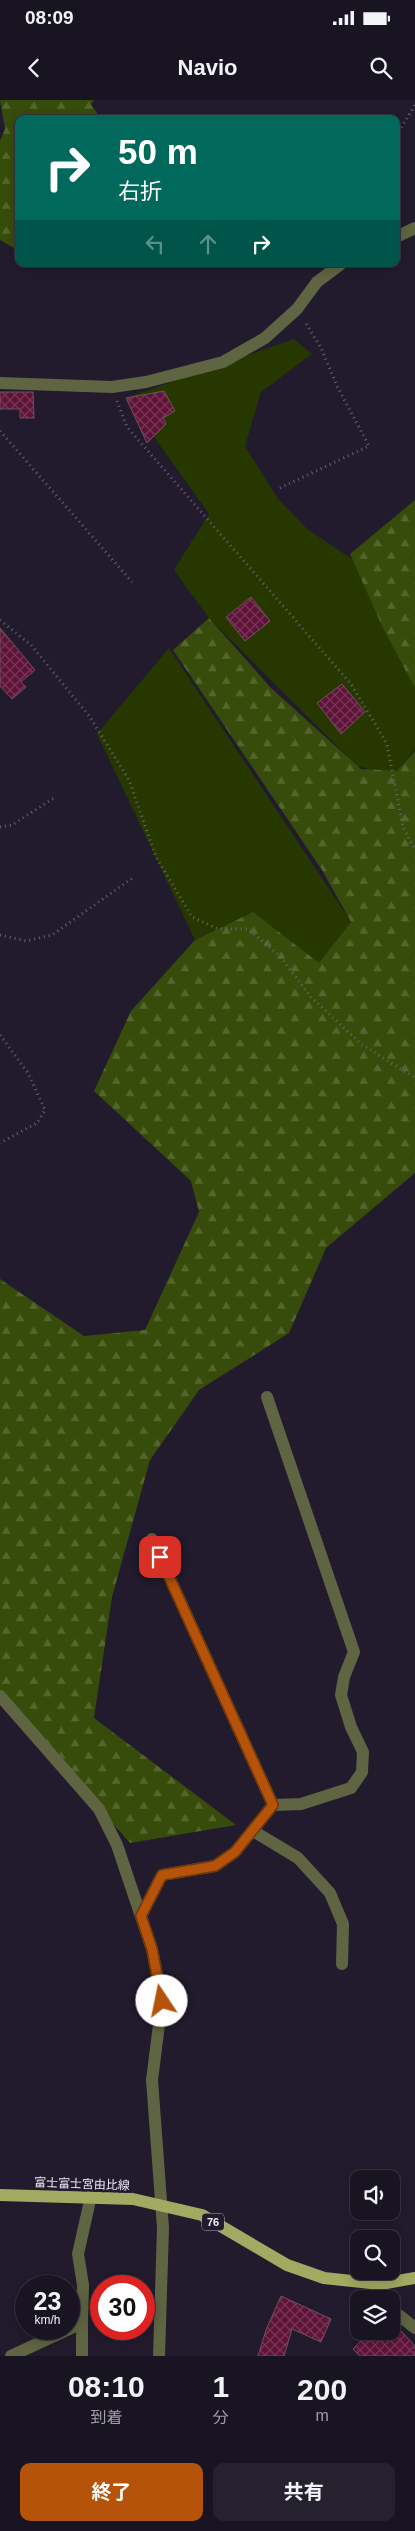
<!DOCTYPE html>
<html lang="ja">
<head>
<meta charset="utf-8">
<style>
	body { margin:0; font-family:Helvetica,"Noto Sans JP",sans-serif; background:#26212f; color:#f1f3f6; height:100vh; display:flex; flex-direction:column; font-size:19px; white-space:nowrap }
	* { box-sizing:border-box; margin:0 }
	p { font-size:16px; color:#9f9ea5 }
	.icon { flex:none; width:28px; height:28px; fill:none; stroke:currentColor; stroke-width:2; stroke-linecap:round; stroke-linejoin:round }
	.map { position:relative; height:2256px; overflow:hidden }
	.sheet { display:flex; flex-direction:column; background:#191422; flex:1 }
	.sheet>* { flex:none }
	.guide { position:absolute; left:15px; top:15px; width:385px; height:152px; border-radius:10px; box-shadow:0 2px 12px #0003,0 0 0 1px #373340; background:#00695c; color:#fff; overflow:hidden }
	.fabs { position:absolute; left:350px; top:2070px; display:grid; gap:10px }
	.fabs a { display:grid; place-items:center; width:50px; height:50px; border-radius:10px; background:#191422; box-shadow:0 2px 12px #0003,0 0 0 1px #373340; font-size:25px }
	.speed { position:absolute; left:15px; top:2175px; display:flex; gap:10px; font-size:25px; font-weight:700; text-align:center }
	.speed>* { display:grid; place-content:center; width:65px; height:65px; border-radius:50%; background:#191422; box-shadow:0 2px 12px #0003,0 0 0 1px #373340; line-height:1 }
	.speed small { font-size:12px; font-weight:400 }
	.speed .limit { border:8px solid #d22; background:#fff; color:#111 }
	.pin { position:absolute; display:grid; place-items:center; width:42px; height:42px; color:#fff; margin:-21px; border-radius:10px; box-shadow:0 2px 8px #0006 }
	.me { position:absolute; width:55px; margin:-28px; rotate:349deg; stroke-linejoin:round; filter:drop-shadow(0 0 4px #0008) }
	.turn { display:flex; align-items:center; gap:18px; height:105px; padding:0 20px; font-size:22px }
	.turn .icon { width:65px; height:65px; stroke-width:2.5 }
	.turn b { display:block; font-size:35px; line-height:42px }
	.lanes { display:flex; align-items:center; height:48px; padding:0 20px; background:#0003; justify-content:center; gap:25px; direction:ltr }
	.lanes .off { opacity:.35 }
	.eta { display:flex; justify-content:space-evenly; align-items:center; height:85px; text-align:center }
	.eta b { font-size:30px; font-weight:700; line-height:35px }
	.cta { display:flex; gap:10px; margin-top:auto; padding:10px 20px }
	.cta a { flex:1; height:58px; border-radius:10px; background:#b45309; color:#fff; font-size:20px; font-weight:700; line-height:58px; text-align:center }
	.cta a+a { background:#26212f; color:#f1f3f6 }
	.status { display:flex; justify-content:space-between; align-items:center; height:35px; padding:0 25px; background:#191422; direction:ltr }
	.status svg { height:14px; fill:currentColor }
	header { display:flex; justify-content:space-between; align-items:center; height:65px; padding:0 20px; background:#191422; font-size:22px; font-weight:700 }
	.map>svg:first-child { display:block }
	.green { fill:#263800 }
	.forest { fill:url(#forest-firs) }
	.building { fill:url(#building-cross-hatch); stroke:#6c535c }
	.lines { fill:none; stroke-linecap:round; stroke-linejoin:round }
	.path { stroke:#686373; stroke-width:3; stroke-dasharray:1 4; stroke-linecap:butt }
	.minor { stroke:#5f6442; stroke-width:12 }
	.major { stroke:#a1aa61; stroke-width:12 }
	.route-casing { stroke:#753606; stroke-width:12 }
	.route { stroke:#b45309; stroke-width:9 }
	.labels { text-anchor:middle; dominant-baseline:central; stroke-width:5; stroke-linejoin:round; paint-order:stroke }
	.shield { fill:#211b2d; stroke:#b1adbb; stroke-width:1 }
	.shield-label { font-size:11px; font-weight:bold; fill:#efecf8 }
	.street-label { font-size:12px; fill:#efecf8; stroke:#211b2d }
</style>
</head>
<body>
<div class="status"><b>08:09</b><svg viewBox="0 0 49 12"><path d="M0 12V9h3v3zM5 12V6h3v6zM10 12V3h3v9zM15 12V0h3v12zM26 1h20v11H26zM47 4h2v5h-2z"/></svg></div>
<header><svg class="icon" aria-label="back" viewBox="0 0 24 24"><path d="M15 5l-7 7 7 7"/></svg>Navio<svg class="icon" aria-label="search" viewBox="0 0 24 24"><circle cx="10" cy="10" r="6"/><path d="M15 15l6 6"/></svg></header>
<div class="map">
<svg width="415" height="2256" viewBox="0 0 415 2256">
	<defs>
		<pattern id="forest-firs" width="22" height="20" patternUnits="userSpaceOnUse" patternTransform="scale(1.25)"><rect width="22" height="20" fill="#374c0a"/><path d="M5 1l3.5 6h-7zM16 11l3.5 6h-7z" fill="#54662e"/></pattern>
		<pattern id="building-cross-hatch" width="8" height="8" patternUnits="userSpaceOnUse" patternTransform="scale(1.25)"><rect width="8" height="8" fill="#601338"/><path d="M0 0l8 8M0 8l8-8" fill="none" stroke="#773656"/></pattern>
	</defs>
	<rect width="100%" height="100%" fill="#211b2d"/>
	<g class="green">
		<path d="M 294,239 L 312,254 L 261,292 L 245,346 L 278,399 L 307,429 L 352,459 L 415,586 L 415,649 L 393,676 L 357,666 L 209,518 L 174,470 L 209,414 L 126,298 Z"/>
		<path d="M 169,548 L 351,822 L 319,864 L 253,812 L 195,840 L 97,634 Z"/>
	</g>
	<g class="forest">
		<path d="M 0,0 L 94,0 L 91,4 L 101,19 L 19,19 L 19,151 L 0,140 L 0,41 L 5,29 Z"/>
		<path d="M 415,400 L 415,588 L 383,528 L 350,454 Z"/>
		<path d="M 209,518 L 271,588 L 361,669 L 397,671 L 415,651 L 415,1073 L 326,1148 L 289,1233 L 199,1290 L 150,1360 L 112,1497 L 94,1618 L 236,1725 L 130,1743 L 0,1595 L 0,1179 L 84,1236 L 145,1230 L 199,1112 L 191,1081 L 94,991 L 131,911 L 195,840 L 253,812 L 319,863 L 351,822 L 322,770 L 173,550 Z"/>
	</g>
	<g class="building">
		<path d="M 164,291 L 175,311 L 163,318 L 166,324 L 147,343 L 126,298 Z"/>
		<path d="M 0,292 L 33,292 L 34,318 L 20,318 L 20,309 L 0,309 Z"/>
		<path d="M 251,497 L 270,521 L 245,541 L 226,517 Z"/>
		<path d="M 0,528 L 35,570 L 21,582 L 26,587 L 12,599 L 0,586 Z"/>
		<path d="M 342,584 L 365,612 L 341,634 L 317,603 Z"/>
		<path d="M 281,2196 L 331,2219 L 321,2242 L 292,2229 L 284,2256 L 258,2256 L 266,2230 Z"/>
		<path d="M 370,2231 L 401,2231 L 415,2246 L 415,2256 L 360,2256 L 353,2249 Z"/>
	</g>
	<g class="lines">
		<g class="path">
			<path d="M 396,36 L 415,5"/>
			<path d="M 117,301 L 127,327 L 351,584 L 387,644 L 403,727 L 415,750"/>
			<path d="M 0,331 L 132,482"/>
			<path d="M 280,388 L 369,346 L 337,286 L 321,248 L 305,222"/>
			<path d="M 0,520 L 31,545 L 90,617 L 129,680 L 156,757 L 192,817 L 218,829 L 248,829 L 279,855 L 311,897 L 361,944 L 415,978"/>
			<path d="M 0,727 L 12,725 L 54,698"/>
			<path d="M 0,835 L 26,841 L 52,835 L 134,777"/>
			<path d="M 0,935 L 28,973 L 45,1010 L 37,1023 L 0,1043"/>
		</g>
		<g class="minor">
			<path d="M 396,137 L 415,128"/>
			<path d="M 0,283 L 112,287 L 146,282 L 223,262 L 265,238 L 297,209 L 317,182 L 341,164"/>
			<path d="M 152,1439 L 273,1705"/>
			<path d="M 0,1596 L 99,1709 L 117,1745 L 152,1849 L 162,1901 L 152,1980 L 163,2128 L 159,2256"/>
			<path d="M 253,1731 L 298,1758 L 330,1793 L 343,1824 L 342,1864"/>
			<path d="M 141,1816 L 162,1775 L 215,1766 L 235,1752 L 273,1705 L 301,1704 L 351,1688 L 362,1672 L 363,1652 L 351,1627 L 341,1595 L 344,1577 L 354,1552 L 267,1297"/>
			<path d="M 380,2184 L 387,2199"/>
			<path d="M 391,2209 L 415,2228"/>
			<path d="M 82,2223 L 82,2256"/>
			<path d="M 11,2256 L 82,2223 L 83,2185 L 78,2154 L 91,2096"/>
		</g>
		<path class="major" d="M 0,2095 L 133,2099 L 202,2115 L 287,2165 L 324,2178 L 380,2184 L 415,2178"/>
	</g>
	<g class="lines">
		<defs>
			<path id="route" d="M 160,1457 L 273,1705 L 235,1752 L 215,1766 L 162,1775 L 141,1816 L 152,1849 L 162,1901"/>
		</defs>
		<use href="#route" class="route-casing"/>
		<use href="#route" class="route"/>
	</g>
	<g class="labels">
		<rect class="shield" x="202" y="2113.5" width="22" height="17" rx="4"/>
		<g class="shield-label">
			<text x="213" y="2122">76</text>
		</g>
		<g class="street-label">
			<text transform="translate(82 2084) rotate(2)">富士富士宮由比線</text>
		</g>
	</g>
</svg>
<div class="fabs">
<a><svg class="icon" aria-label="sound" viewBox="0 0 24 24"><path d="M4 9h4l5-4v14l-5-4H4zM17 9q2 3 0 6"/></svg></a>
<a><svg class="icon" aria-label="search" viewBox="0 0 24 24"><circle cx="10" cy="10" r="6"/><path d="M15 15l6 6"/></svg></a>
<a><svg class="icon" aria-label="layers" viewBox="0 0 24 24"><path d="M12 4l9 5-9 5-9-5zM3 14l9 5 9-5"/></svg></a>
</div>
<div class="speed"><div>23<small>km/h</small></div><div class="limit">30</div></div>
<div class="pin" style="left:160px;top:1457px;background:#d93025"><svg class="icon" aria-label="arrive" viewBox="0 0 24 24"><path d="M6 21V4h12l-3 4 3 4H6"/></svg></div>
<svg class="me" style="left:162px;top:1901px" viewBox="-20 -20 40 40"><circle r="19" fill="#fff"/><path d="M0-13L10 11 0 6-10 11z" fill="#b45309"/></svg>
<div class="guide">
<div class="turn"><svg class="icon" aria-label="right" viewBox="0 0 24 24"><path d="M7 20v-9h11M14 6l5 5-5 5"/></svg><div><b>50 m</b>右折</div></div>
<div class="lanes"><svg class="icon off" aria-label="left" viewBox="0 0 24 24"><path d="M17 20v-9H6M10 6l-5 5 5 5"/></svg><svg class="icon off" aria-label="ahead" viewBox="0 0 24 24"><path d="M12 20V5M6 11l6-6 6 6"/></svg><svg class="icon" aria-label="right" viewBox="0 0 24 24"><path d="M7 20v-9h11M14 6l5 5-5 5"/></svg></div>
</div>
</div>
<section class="sheet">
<div class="eta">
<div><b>08:10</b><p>到着</p></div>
<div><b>1</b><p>分</p></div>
<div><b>200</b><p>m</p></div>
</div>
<div class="cta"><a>終了</a><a>共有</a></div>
</section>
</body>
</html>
